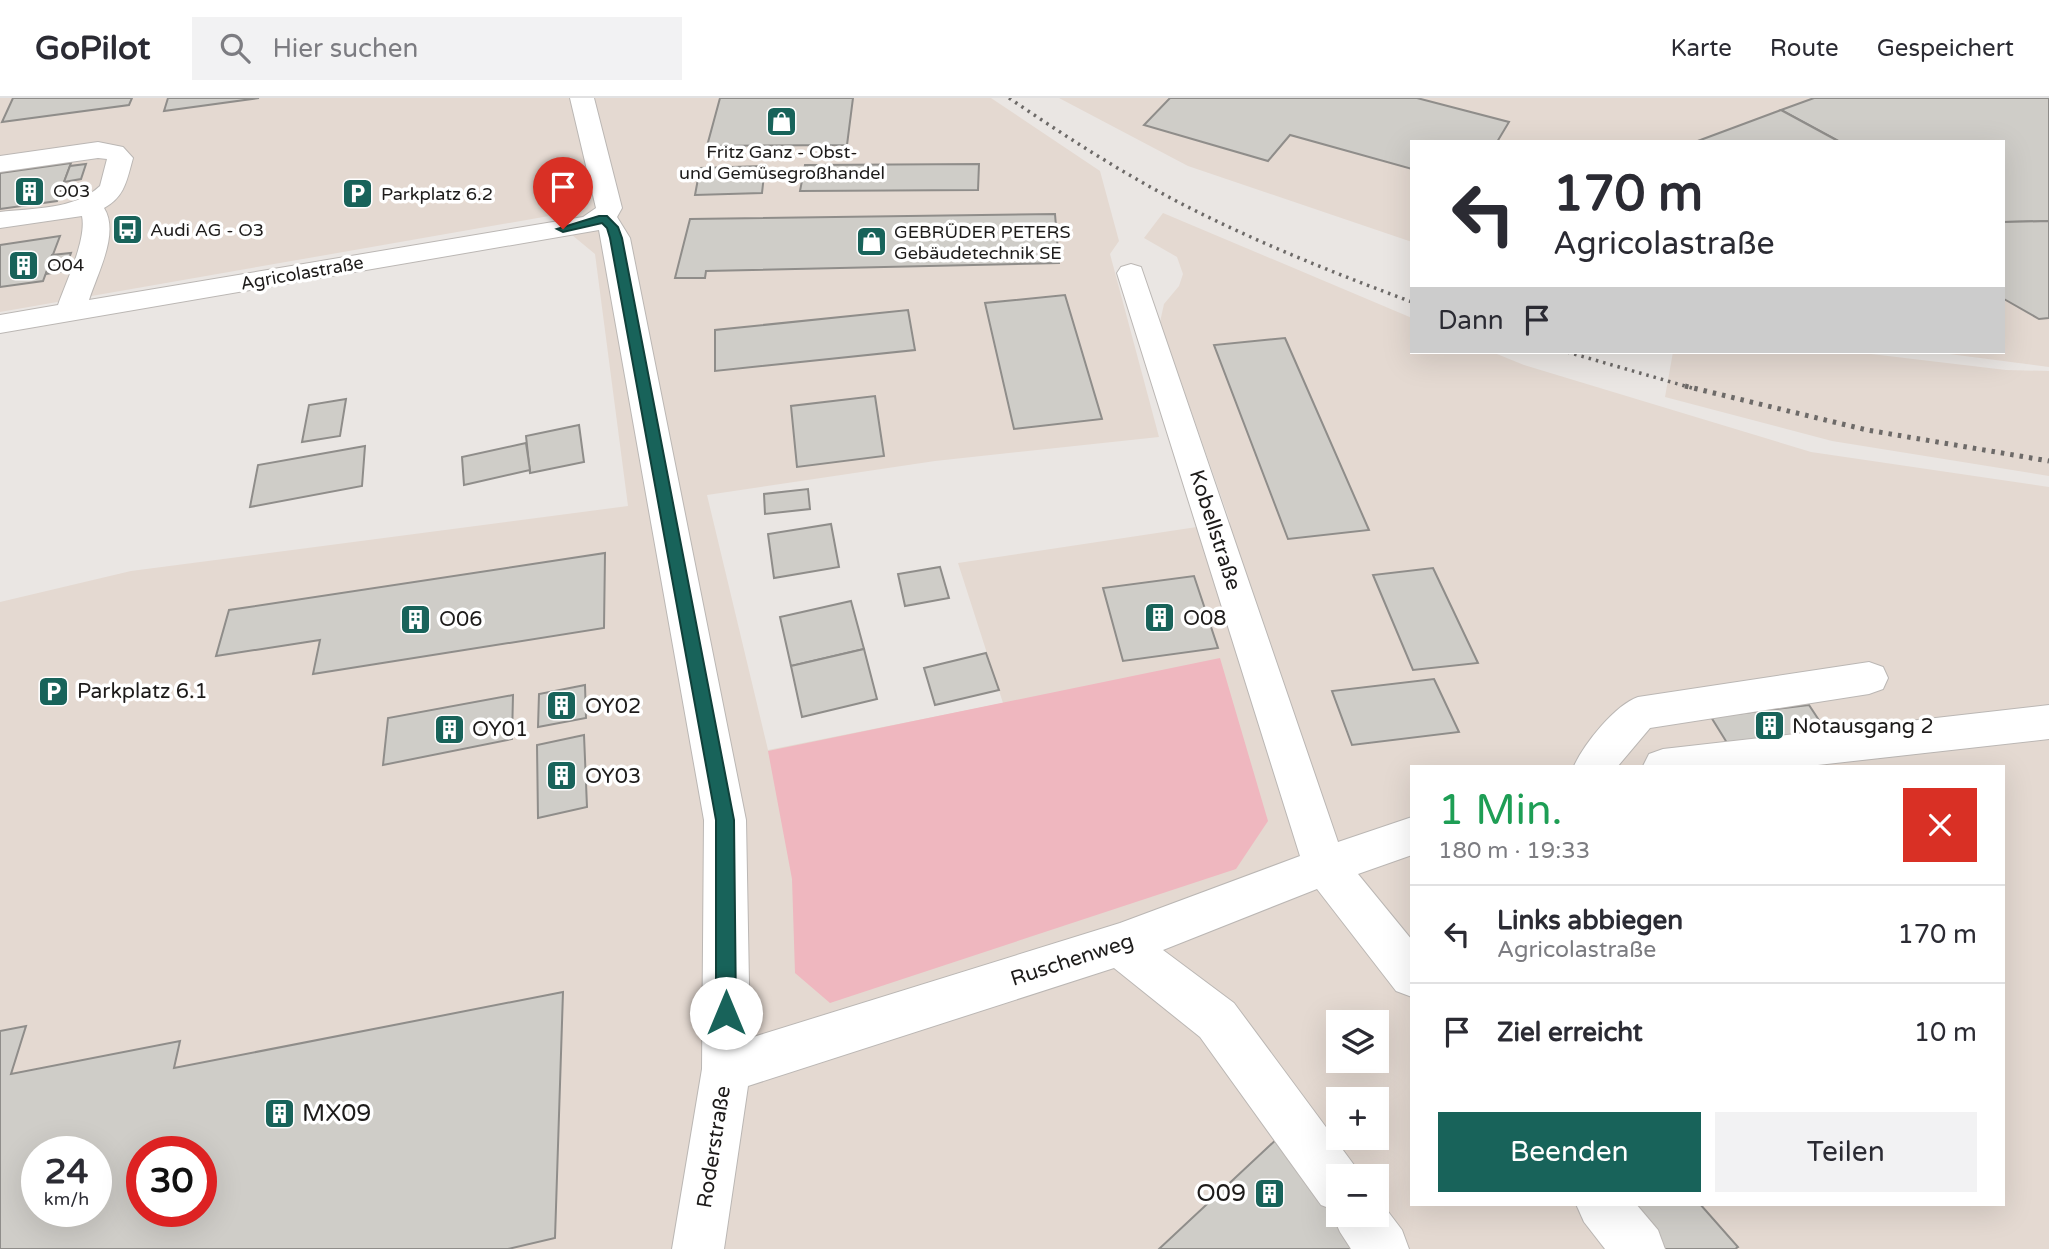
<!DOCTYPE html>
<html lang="de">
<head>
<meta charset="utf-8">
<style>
	body { margin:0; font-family:"Varela Round",sans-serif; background:#f2f2f3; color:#2b2b33; height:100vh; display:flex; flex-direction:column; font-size:26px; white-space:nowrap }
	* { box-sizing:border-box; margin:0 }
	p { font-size:23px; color:#7c7c81 }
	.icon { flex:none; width:38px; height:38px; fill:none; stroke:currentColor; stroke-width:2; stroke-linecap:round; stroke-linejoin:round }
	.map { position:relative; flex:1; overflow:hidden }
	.side { position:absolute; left:1410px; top:667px; width:595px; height:441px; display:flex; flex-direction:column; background:#fff; border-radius:0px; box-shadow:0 7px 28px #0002 }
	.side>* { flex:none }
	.banner { position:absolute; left:1410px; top:42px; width:595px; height:214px; border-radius:0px; box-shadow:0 7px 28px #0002; background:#fff; color:#2b2b33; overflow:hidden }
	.buttons { position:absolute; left:1326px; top:912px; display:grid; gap:14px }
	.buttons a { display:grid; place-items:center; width:63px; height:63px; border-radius:0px; background:#fff; box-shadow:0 7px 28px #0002; font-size:35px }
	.speed { position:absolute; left:21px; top:1038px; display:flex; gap:14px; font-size:35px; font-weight:700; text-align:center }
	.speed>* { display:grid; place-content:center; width:91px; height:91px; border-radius:50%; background:#fff; box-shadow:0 7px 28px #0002; line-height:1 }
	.speed small { font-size:18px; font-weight:400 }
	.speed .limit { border:10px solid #d22; background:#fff; color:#111 }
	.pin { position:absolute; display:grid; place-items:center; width:60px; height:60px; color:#fff; margin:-72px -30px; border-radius:50% 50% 50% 0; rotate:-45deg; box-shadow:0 0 7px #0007 }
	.pin .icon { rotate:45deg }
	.me { position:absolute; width:77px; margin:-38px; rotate:0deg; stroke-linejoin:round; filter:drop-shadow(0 0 5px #0008) }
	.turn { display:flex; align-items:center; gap:24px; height:147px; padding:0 28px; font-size:32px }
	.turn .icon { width:91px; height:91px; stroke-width:2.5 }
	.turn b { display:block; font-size:49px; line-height:60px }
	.then { display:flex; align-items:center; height:66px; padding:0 28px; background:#0003; gap:14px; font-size:26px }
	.round { display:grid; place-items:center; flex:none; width:74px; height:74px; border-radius:0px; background:#f2f2f3 }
	.head { display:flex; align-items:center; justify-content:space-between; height:119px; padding:0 28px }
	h1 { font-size:42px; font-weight:600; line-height:52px; color:#1e9e55 }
	.primary-button { display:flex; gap:14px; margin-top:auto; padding:14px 28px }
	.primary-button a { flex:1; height:80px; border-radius:0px; background:#18635a; color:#fff; font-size:28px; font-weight:600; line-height:80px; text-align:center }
	.primary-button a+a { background:#f2f2f3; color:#2b2b33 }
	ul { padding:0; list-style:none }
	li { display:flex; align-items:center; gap:21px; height:98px; padding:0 28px; border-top:2px solid #e1e1e2 }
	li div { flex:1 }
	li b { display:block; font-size:26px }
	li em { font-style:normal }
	header { display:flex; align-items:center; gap:42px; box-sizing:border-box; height:98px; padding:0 35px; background:#fff; border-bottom:2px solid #e1e1e2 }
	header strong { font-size:33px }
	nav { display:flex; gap:38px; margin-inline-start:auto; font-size:24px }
	.search { width:490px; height:63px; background:#f2f2f3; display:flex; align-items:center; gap:18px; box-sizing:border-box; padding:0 24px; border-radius:0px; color:#7c7c81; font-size:26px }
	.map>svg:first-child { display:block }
	.built { fill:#e4d9d1; fill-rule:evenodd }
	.green { fill:#efb7bf }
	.building { fill:#cfcdc8; stroke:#8f8d8a; stroke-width:2; fill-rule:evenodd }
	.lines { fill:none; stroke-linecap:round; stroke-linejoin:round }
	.minor-casing { stroke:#bbb7b4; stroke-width:2 }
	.minor { fill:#fff; fill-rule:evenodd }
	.rail-far1 { stroke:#6d6a68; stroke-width:3.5; stroke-dasharray:2.5 5; stroke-linecap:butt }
	.rail { stroke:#6d6a68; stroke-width:5; stroke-dasharray:3.5 6; stroke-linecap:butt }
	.route { fill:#18635a; stroke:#10403a; stroke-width:2 }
	.labels { text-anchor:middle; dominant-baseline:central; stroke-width:7; stroke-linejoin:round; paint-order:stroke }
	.far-poi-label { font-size:18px; fill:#1d1b1a; stroke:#fff; text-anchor:start }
	.far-street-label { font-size:18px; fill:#1d1b1a; stroke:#fff }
	.street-label { font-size:21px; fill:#1d1b1a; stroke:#fff }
	.poi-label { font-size:21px; fill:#1d1b1a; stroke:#fff; text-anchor:start }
	.near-poi-label { font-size:24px; fill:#1d1b1a; stroke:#fff; text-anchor:start }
</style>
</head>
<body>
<header>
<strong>GoPilot</strong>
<div class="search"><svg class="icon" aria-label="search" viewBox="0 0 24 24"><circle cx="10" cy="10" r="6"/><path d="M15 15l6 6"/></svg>Hier suchen</div>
<nav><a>Karte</a><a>Route</a><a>Gespeichert</a></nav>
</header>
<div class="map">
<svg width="2049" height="1151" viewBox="0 0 2049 1151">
	<rect width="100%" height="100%" fill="#eae6e3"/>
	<g class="built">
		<path d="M 0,0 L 991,0 L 1100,73 L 1119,143 L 1110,156 L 1159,339 L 935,363 L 707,397 L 768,652 L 1003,605 L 958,465 L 1230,424 L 1160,224 L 1164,206 L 1179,188 L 1183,176 L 1177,159 L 1144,140 L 1163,115 L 1412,220 L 1412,254 L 1492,254 L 1524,267 L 1811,354 L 2049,389 L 2049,1151 L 0,1151 L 0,504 L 131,473 L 628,408 L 595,156 L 549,118 L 0,214 ZM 1412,668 L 2004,668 L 2004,1106 L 1412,1106 ZM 1339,924 L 1377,924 L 1377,962 L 1339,962 ZM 1339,1001 L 1377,1001 L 1377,1040 L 1339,1040 ZM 37,1054 L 96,1054 L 96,1113 L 37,1113 ZM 142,1054 L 201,1054 L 201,1113 L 142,1113 ZM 1339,1078 L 1377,1078 L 1377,1116 L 1339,1116 Z"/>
		<path d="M 1059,0 L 2049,0 L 2049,269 L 1934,254 L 2004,254 L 2004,44 L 1412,44 L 1412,144 L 1188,68 Z"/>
		<path d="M 1673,254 L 1854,254 L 2006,272 L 2049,273 L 2049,378 L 1832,343 L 1665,299 Z"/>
	</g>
	<path class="green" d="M 1220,560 L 1268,723 L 1236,771 L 830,905 L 795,875 L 792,781 L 768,653 Z"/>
	<g class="building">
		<path d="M 13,0 L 132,0 L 129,7 L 2,24 Z"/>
		<path d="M 168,0 L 259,0 L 164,13 Z"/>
		<path d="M 720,0 L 853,0 L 847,47 L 707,48 Z"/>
		<path d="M 1170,0 L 1417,0 L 1509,24 L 1497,44 L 1412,44 L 1412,71 L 1290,37 L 1268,63 L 1144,27 Z"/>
		<path d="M 1814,0 L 2049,0 L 2049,123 L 2004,124 L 2004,44 L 1840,44 L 1781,12 Z"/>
		<path d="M 1781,12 L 1840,44 L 1695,44 Z"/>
		<path d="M 71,65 L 57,103 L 0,111 L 0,75 Z"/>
		<path d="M 86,66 L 81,81 L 64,84 L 70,68 Z"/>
		<path d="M 979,66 L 978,92 L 800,93 L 805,67 Z"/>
		<path d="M 765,68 L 762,95 L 695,97 L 700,70 Z"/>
		<path d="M 1055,116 L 1059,165 L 706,173 L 705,180 L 675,180 L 690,121 Z"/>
		<path d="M 2049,123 L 2049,220 L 2039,221 L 2004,201 L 2004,124 Z"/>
		<path d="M 60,138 L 43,183 L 0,189 L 0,147 Z"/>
		<path d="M 71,155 L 64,173 L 46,176 L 52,157 Z"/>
		<path d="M 1065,197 L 1102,321 L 1014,331 L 985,205 Z"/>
		<path d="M 908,212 L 915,252 L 715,273 L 715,232 Z"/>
		<path d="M 1285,240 L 1369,432 L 1288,441 L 1214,247 Z"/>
		<path d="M 875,298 L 884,358 L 797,369 L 791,308 Z"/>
		<path d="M 346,301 L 340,338 L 302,344 L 309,307 Z"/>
		<path d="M 579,327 L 584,364 L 530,375 L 526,338 Z"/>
		<path d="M 526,345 L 530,372 L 464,387 L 462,359 Z"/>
		<path d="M 365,348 L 362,388 L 250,409 L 258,367 Z"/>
		<path d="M 808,391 L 810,411 L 765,416 L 764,396 Z"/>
		<path d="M 831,426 L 839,469 L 774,480 L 768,436 Z"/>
		<path d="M 605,455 L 604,530 L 313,576 L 320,542 L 216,558 L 229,512 Z"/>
		<path d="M 940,469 L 949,500 L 905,508 L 898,476 Z"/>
		<path d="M 1433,470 L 1478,565 L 1413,572 L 1373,477 Z"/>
		<path d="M 1194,478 L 1218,550 L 1123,563 L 1103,490 Z"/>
		<path d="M 851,503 L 864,551 L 791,568 L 780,519 Z"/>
		<path d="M 864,551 L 877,601 L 802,619 L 791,568 Z"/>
		<path d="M 986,555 L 999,592 L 935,607 L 924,570 Z"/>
		<path d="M 1434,581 L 1459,634 L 1352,647 L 1332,593 Z"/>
		<path d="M 585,587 L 586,620 L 538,629 L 539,596 Z"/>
		<path d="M 513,597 L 512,641 L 383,667 L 388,620 Z"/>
		<path d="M 1809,607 L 1828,636 L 1729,648 L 1711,619 Z"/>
		<path d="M 584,637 L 587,709 L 538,720 L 537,647 Z"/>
		<path d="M 563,894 L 555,1140 L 508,1151 L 0,1151 L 0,933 L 26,928 L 11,976 L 180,943 L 174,970 ZM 37,1054 L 96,1054 L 96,1113 L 37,1113 ZM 142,1054 L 201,1054 L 201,1113 L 142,1113 Z"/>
		<path d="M 1280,1038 L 1357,1151 L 1159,1151 Z"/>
		<path d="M 1622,1106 L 1700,1106 L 1738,1149 L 1735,1151 L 1660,1151 Z"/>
	</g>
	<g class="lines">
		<defs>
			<g id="minor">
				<path d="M 570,0 L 594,0 L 622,110 L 617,119 L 630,140 L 746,722 L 750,940 L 1120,825 L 1300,758 L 1117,175 L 1121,169 L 1131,166 L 1141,169 L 1338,744 L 1412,719 L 1412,757 L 1358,776 L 1412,842 L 1412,899 L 1396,893 L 1317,791 L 1163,852 L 1234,905 L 1357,1071 L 1360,1078 L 1339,1078 L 1339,1116 L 1377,1116 L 1377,1099 L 1402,1132 L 1409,1151 L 1351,1151 L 1340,1134 L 1332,1116 L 1334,1112 L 1321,1107 L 1200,939 L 1114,870 L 748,988 L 724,1151 L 672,1151 L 702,971 L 704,722 L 599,132 L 0,235 L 0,217 L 58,207 C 66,184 87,141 82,118 L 0,130 L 0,114 C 32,110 75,112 100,88 L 107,61 L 98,60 L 0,74 L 0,58 L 98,44 L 123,49 L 133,60 C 127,81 125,99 104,110 C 120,135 97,176 89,202 L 583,119 L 596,110 Z"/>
				<path d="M 1869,564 L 1883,569 L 1888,580 L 1883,591 L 1869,596 L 1650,630 L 1618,668 L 1574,668 C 1584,646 1615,607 1638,599 Z"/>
				<path d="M 2049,607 L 2049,641 L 1809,668 L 1643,668 L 1649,656 L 1663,651 Z"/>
				<path d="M 1576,1106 L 1636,1106 L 1658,1132 L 1665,1151 L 1605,1151 L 1584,1124 Z"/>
			</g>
		</defs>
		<use href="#minor" class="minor-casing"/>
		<use href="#minor" class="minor"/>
		<g class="rail-far1">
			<path d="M 1009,0 C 1065,38 1122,75 1182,106 C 1256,144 1334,175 1412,204"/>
			<path d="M 1567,254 L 1692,290"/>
		</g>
		<path class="rail" d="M 1685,288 L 1867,332 L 2049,363"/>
	</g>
	<path class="route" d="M 599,118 L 607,118 L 618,129 L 622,140 L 734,722 L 736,915 L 733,922 L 726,925 L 719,922 L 716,915 L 716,722 L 610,140 L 607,130 L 602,125 L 563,134 L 557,131 Z"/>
	<defs>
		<symbol id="shop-square" viewBox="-11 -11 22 22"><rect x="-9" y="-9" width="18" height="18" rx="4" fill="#18635a" stroke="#fff"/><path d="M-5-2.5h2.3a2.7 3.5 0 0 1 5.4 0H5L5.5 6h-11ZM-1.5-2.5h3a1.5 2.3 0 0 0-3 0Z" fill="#fff"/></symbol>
		<symbol id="building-square" viewBox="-11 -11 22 22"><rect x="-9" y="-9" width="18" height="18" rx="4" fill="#18635a" stroke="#fff"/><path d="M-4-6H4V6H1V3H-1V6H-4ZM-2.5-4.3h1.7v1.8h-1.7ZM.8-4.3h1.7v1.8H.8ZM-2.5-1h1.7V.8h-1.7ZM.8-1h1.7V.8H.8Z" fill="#fff"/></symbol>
		<symbol id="parking-square" viewBox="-11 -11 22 22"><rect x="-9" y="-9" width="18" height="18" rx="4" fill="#18635a" stroke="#fff"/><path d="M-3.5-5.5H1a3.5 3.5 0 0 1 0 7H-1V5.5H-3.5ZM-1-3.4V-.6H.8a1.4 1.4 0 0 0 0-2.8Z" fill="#fff"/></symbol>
		<symbol id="bus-square" viewBox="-11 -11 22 22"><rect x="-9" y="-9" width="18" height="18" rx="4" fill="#18635a" stroke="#fff"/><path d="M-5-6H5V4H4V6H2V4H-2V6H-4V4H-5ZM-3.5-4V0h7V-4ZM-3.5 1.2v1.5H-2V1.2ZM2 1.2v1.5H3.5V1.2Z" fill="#fff"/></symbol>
	</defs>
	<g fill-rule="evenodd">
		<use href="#shop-square" x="764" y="6" width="35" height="35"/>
		<use href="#building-square" x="12" y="76" width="35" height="35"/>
		<use href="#parking-square" x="340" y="78" width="35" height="35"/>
		<use href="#bus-square" x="110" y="114" width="35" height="35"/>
		<use href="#shop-square" x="854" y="126" width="35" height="35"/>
		<use href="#building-square" x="6" y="150" width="35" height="35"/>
		<use href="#building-square" x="1142" y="502" width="35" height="35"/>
		<use href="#building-square" x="398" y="504" width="35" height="35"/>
		<use href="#parking-square" x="36" y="576" width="35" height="35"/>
		<use href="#building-square" x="544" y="590" width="35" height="35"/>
		<use href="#building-square" x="1752" y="610" width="35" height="35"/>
		<use href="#building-square" x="432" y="614" width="35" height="35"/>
		<use href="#building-square" x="544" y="660" width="35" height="35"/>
		<use href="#building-square" x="262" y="998" width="35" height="35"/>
		<use href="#building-square" x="1252" y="1078" width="35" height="35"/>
	</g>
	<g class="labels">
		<g class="far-poi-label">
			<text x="782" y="54" text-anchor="middle">Fritz Ganz - Obst-<tspan x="782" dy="21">und Gemüsegroßhandel</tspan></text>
			<text x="53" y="93">O03</text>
			<text x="381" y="96">Parkplatz 6.2</text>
			<text x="150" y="132">Audi AG - O3</text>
			<text x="894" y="134">GEBRÜDER PETERS<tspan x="894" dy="21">Gebäudetechnik SE</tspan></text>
			<text x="47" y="167">O04</text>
		</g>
		<g class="far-street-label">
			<text transform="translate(302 175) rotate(-10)">Agricolastraße</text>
		</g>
		<g class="street-label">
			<text transform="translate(1215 432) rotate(72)">Kobellstraße</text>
			<text transform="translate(1072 862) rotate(-18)">Ruschenweg</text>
			<text transform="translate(714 1049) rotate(-81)">Roderstraße</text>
		</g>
		<g class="poi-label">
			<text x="1183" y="520">O08</text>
			<text x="439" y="521">O06</text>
			<text x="77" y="593">Parkplatz 6.1</text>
			<text x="585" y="608">OY02</text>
			<text x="1792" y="628">Notausgang 2</text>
			<text x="472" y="631">OY01</text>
			<text x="585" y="678">OY03</text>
		</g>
		<g class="near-poi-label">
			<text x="302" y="1015">MX09</text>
			<text x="1246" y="1095" text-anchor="end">O09</text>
		</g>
	</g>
</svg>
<div class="buttons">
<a><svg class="icon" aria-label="layers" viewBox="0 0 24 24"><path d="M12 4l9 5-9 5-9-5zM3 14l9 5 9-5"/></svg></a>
<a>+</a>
<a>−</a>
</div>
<div class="speed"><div>24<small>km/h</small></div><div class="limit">30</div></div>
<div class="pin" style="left:563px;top:131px;background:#d93025"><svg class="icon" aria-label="arrive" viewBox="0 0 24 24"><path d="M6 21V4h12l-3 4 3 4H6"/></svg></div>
<svg class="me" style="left:726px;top:915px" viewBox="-20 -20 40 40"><circle r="19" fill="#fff"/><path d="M0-13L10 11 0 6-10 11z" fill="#18635a"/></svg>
<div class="banner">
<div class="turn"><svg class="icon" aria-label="left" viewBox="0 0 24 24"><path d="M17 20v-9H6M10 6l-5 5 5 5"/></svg><div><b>170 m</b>Agricolastraße</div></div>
<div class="then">Dann<svg class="icon" aria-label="arrive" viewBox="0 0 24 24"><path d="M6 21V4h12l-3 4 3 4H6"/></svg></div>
</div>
<section class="side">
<div class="head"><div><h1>1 Min.</h1><p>180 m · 19:33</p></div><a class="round" style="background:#d93025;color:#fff"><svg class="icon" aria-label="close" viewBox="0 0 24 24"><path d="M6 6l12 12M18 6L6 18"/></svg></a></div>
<ul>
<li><svg class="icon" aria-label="left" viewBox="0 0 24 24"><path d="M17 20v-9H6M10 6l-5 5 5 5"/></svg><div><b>Links abbiegen</b><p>Agricolastraße</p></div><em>170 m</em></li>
<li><svg class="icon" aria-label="arrive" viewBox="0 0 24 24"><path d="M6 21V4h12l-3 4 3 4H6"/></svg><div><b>Ziel erreicht</b></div><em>10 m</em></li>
</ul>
<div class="primary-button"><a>Beenden</a><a>Teilen</a></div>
</section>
</div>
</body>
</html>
